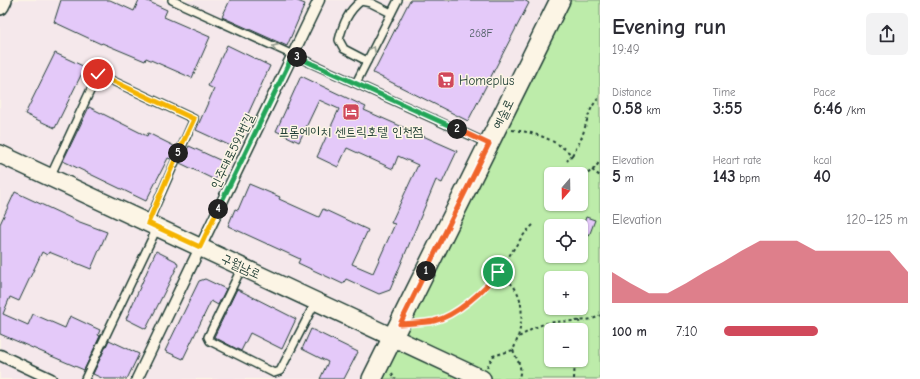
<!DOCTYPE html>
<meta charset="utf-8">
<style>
:root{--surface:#fff;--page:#f2f2f3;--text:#2b2b33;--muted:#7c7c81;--accent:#d1495b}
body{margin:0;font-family:"Comic Neue","Poor Story",sans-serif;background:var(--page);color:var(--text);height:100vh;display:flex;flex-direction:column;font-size:15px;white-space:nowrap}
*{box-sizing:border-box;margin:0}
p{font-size:13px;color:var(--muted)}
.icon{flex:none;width:22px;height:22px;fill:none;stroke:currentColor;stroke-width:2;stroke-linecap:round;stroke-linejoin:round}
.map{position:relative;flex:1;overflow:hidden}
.details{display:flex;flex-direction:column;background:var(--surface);width:320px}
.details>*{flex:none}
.needle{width:26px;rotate:200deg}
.tools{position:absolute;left:544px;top:167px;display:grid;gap:8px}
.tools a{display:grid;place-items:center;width:44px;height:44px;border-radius:6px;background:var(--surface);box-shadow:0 1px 3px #0004;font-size:20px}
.pin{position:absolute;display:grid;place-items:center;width:34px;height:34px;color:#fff;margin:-17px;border:2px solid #fff;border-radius:50%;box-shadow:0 1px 4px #0007}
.km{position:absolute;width:20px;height:20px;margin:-10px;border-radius:50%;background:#222;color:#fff;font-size:11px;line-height:20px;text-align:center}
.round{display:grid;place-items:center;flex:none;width:42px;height:42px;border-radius:6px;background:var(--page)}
.overview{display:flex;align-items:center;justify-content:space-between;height:68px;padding:0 12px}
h1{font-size:22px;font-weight:800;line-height:30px}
.stats{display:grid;grid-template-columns:repeat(3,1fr);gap:6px;height:68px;padding:4px 12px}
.stats div{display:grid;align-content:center}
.stats b{font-size:17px;font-weight:800}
.stats small{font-size:11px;font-weight:400}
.stats p{font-size:11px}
.chart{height:112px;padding:8px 12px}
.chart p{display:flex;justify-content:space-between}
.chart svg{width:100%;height:72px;margin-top:4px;fill:var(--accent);opacity:.7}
ul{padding:0 12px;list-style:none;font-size:13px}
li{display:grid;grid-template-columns:64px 48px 1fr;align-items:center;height:30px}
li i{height:10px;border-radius:5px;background:var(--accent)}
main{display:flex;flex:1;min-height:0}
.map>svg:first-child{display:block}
.built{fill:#f5e8eb}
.green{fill:#bdecaa;stroke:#6e946f;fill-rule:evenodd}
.building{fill:#e4c9f9;stroke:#1f3d34}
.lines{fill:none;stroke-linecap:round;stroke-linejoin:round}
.service-casing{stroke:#1f3d34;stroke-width:10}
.pedestrian-casing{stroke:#1f3d34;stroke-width:13}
.tertiary-casing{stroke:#1f3d34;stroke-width:20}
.secondary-casing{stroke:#1f3d34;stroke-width:22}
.path{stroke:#1f3d34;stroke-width:2;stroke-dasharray:3 3;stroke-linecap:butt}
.service{stroke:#fcf5e5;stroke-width:7}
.pedestrian{stroke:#fcf5e5;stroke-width:10}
.tertiary{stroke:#fcf5e5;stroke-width:17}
.secondary{stroke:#fcf5e5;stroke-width:19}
.oneway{stroke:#8e998c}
.split-1-casing{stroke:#fff;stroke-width:8}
.split-2-casing{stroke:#fff;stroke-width:8}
.split-3-casing{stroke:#fff;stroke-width:8}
.split-4-casing{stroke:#fff;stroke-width:8}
.split-5-casing{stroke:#fff;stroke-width:8}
.split-6-casing{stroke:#fff;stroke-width:8}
.split-1{stroke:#f0652b;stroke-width:5}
.split-2{stroke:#f0652b;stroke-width:5}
.split-3{stroke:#22a559;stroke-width:5}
.split-4{stroke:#22a559;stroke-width:5}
.split-5{stroke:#f5b400;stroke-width:5}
.split-6{stroke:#f5b400;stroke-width:5}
.labels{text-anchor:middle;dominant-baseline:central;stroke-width:3;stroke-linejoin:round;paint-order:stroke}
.number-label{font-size:11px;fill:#506065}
.poi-label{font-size:13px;fill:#1f3d34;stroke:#fcf5e5;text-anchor:start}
.street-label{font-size:13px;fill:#1f3d34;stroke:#fcf5e5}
</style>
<main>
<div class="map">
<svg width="600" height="379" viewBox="0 0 600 379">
<rect width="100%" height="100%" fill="#fcf5e5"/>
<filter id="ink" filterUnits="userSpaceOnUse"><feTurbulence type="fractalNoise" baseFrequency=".025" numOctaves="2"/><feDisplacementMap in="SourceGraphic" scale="8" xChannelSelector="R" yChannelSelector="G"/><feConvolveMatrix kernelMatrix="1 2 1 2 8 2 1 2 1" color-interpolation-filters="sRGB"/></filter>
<g filter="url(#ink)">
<polygon class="built" points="0,0 560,0 372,379 0,379"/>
<path class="green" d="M560 0H600V379H372ZM551 174H581V204H551ZM551 226H581V256H551ZM551 278H581V308H551ZM551 330H581V360H551Z"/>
<g class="building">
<polygon points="61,0 110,0 134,11 139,0 145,0 167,10 164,17 210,37 192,78 146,58 145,61 102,43 101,44 54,22"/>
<polygon points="230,0 295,0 305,4 287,46 222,17"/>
<polygon points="410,0 524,0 529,3 468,121 373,73"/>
<polygon points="227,45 270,66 233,147 196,130 214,89 208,86"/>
<polygon points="55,53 85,67 55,128 25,114"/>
<polygon points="301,76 366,107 364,110 457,151 442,183 436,180 390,290 379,294 346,279 343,284 298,263 300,259 228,226 235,209 238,210 249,184 280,197 279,199 319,217 323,209 368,230 352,264 373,273 395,224 391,223 418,165 398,156 393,169 347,148 338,167 317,157 339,109 319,100 299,142 276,131"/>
<polygon points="89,107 147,136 148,133 176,147 171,159 168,158 146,201 63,161"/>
<polygon points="189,146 224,162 215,180 180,163"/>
<polygon points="15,192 77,221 107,232 91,269 49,252 47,255 42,252 19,301 10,297 3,314 28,325 33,314 65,328 70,316 100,330 98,335 100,336 84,370 0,334 0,224"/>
<polygon points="586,217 595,220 589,236 581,233"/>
<polygon points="156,251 176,261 178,265 146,329 126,319"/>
<polygon points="205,279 226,289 218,305 211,301 183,359 165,351 199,281"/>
<polygon points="237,289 296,319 282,349 250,333 241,351 214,337"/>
<polygon points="311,329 358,352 344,379 320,379 328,362 302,349"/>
<polygon points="109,340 139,354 127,379 104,379 93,374"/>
</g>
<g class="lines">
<g class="service-casing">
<g id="service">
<polyline points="172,0 489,144"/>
<path d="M367 61 344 49 339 40C343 24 348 11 361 1L371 3 391 13"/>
<polyline points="356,83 398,0"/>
<polyline points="50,177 98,74 194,119 148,223"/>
<polyline points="242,267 208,337 210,341 274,373 280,371 316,301"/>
<polyline points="85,379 157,228"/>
</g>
</g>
<g class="pedestrian-casing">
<g id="pedestrian">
<polyline points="0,355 51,379"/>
<polyline points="137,379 319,0"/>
</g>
</g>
<g class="tertiary-casing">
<g id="tertiary">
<polyline points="0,6 3,0"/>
<polyline points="0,154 482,379"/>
</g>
</g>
<g class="secondary-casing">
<polyline id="secondary" points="372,379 560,0"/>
</g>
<g class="path">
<path d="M512 130C535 132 554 139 572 155L567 161"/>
<path d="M572 155C575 150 578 146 580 141 587 127 587 108 600 97"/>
<polyline points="592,170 600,176"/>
<polyline points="583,177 595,168 600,161"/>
<polyline points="579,320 581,337"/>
<path d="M416 322C422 322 429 322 435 321 455 316 487 290 498 273 510 256 518 239 533 225"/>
<path d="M519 337C527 332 535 327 544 324 559 319 591 324 600 315"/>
<path d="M513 350C517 361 524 367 518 379"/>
<path d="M487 367 493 356 513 350C521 333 526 307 516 290 512 283 504 278 498 272"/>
<polyline points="392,373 395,379"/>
<polyline points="574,379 575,360"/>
</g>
<use href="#service" class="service"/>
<use href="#pedestrian" class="pedestrian"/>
<use href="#tertiary" class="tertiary"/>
<use href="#secondary" class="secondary"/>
</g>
<defs><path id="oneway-chevron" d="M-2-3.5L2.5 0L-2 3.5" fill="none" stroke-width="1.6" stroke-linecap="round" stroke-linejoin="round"/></defs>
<g class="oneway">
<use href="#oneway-chevron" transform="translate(275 47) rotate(-156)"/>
<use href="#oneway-chevron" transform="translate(373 49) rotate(-63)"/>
</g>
</g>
<g class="lines" filter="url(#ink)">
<g class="split-1-casing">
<path id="split-1" d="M426 271 400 324C411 323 423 323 434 321 456 316 485 290 498 272"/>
</g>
<g class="split-2-casing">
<polyline id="split-2" points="426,271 489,144 457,129"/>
</g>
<g class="split-3-casing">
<polyline id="split-3" points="297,57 457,129"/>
</g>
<g class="split-4-casing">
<polyline id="split-4" points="218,209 293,55 297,57"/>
</g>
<g class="split-5-casing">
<polyline id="split-5" points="178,153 148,223 200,247 218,209"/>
</g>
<g class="split-6-casing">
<polyline id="split-6" points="98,74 194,119 178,153"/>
</g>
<use href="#split-1" class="split-1"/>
<use href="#split-2" class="split-2"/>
<use href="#split-3" class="split-3"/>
<use href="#split-4" class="split-4"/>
<use href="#split-5" class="split-5"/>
<use href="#split-6" class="split-6"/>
</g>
<defs>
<g id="supermarket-square" transform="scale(0.9)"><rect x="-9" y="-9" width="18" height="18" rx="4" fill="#d1495b" stroke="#fcf5e5"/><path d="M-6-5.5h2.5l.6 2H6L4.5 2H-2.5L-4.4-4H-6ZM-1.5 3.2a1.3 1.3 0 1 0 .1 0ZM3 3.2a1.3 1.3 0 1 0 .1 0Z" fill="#fff"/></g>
<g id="hotel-square" transform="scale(0.9)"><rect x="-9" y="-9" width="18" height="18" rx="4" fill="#d1495b" stroke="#fcf5e5"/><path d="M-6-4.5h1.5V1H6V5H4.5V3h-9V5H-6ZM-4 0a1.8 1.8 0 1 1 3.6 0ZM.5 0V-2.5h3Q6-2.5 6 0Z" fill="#fff"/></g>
</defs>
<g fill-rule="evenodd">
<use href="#supermarket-square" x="446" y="80"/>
<use href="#hotel-square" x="351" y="112"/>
</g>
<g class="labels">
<g class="number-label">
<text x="481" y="33">268F</text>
</g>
<g class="poi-label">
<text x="459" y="80">Homeplus</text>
<text x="351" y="131" text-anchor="middle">프롬에이치 센트릭호텔 인천점</text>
</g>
<g class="street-label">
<text transform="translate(503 114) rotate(-64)">예술로</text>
<text transform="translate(232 151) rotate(-64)">인주대로591번길</text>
<text transform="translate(241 266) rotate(25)">구월남로</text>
</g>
</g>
</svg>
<div class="tools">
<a><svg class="needle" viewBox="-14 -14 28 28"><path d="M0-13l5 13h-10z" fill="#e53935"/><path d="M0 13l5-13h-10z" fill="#7c7c81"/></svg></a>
<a><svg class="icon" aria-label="locate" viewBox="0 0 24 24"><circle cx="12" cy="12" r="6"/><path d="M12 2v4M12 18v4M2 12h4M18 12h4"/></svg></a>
<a>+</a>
<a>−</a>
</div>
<div class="pin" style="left:498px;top:272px;background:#1e9e55"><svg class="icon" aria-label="arrive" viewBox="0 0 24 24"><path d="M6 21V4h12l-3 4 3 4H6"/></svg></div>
<div class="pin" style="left:98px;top:74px;background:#d93025"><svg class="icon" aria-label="check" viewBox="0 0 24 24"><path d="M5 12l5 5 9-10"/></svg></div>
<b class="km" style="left:426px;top:271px">1</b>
<b class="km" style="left:457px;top:129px">2</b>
<b class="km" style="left:297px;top:57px">3</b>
<b class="km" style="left:218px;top:209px">4</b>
<b class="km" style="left:178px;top:153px">5</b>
</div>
<section class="details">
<div class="overview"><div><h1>Evening run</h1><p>19:49</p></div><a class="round"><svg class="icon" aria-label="share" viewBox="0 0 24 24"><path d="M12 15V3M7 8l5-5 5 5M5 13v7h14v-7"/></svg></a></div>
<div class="stats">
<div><p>Distance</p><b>0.58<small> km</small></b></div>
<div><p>Time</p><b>3:55</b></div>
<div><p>Pace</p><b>6:46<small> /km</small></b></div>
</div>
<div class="stats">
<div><p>Elevation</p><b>5<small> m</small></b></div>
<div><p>Heart rate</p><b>143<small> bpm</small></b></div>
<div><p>kcal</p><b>40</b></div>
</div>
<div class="chart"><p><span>Elevation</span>120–125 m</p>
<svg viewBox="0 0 160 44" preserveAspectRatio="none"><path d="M0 44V25L10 32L20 38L30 38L40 32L50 25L60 19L70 12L80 6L90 6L100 6L110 12L120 12L130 12L140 12L150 12L160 25V44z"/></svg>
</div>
<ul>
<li><b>100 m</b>7:10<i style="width:51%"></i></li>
</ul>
</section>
</main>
